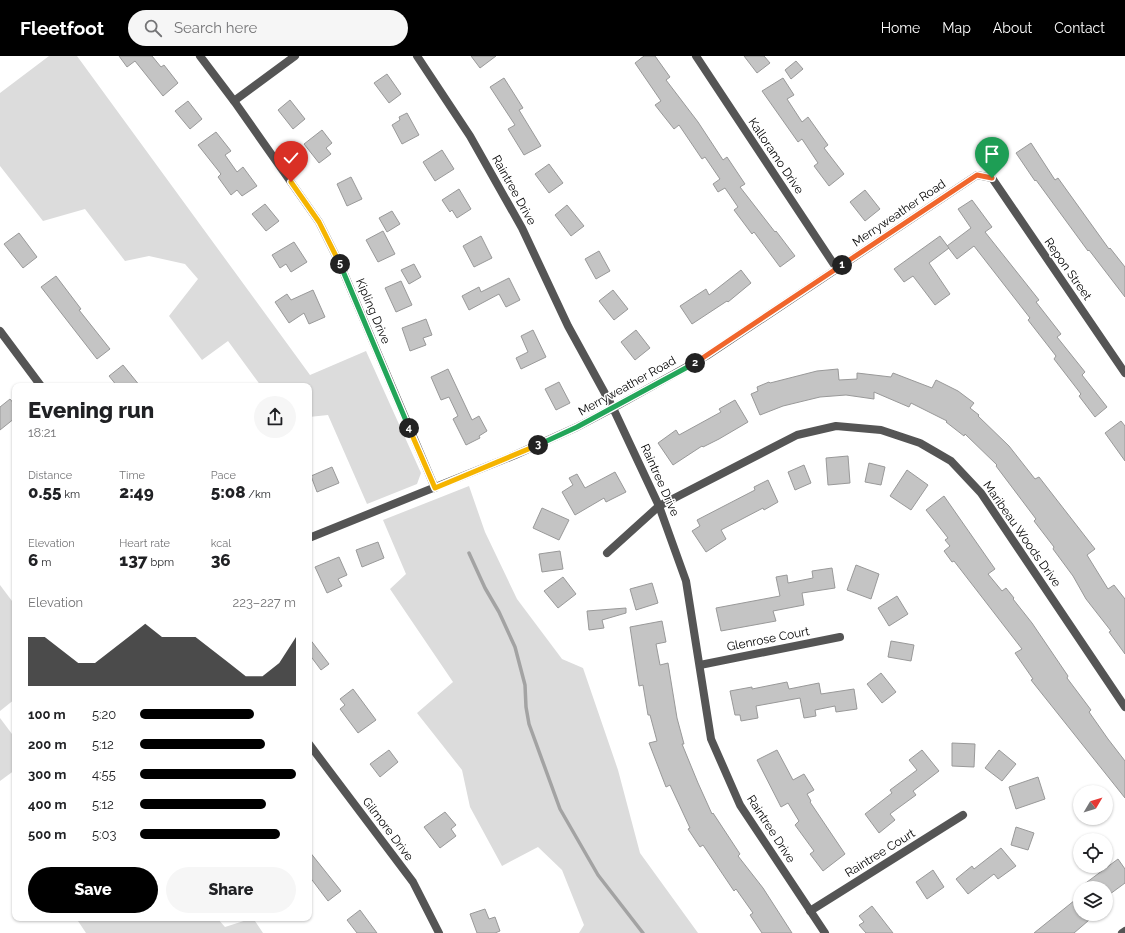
<!DOCTYPE html>
<meta charset="utf-8">
<style>
:root{--surface:#fff;--page:#f6f6f6;--text:#202124;--muted:#757577;--accent:#000}
body{margin:0;font-family:Raleway,sans-serif;background:var(--page);color:var(--text);height:100vh;display:flex;flex-direction:column;font-size:15px;white-space:nowrap}
*{box-sizing:border-box;margin:0}
p{font-size:13px;color:var(--muted)}
.icon{flex:none;width:22px;height:22px;fill:none;stroke:currentColor;stroke-width:2;stroke-linecap:round;stroke-linejoin:round}
.map{position:relative;flex:1;overflow:hidden}
.sheet{position:absolute;left:12px;top:327px;width:300px;height:538px;display:flex;flex-direction:column;background:var(--surface);border-radius:8px;box-shadow:0 1px 3px #0004}
.sheet>*{flex:none}
.needle{width:26px;rotate:52deg}
.controls{position:absolute;left:1073px;top:729px;display:grid;gap:8px}
.controls a{display:grid;place-items:center;width:40px;height:40px;border-radius:50%;background:var(--surface);box-shadow:0 1px 3px #0004;font-size:20px}
.pin{position:absolute;display:grid;place-items:center;width:34px;height:34px;color:#fff;margin:-41px -17px;border-radius:50% 50% 50% 0;rotate:-45deg;box-shadow:0 0 4px #0007}
.pin .icon{rotate:45deg}
.km{position:absolute;width:20px;height:20px;margin:-10px;border-radius:50%;background:#222;color:#fff;font-size:11px;line-height:20px;text-align:center}
.round{display:grid;place-items:center;flex:none;width:42px;height:42px;border-radius:21px;background:var(--page)}
.head{display:flex;align-items:center;justify-content:space-between;height:68px;padding:0 16px}
h1{font-size:22px;font-weight:800;line-height:30px}
.metrics{display:grid;grid-template-columns:repeat(3,1fr);gap:6px;height:68px;padding:4px 16px}
.metrics div{display:grid;align-content:center}
.metrics b{font-size:17px;font-weight:800}
.metrics small{font-size:11px;font-weight:400}
.metrics p{font-size:11px}
.chart{height:112px;padding:8px 16px}
.chart p{display:flex;justify-content:space-between}
.chart svg{width:100%;height:72px;margin-top:4px;fill:var(--accent);opacity:.7}
.action{display:flex;gap:8px;margin-top:auto;padding:8px 16px}
.action a{flex:1;height:46px;border-radius:24px;background:var(--accent);color:#fff;font-size:16px;font-weight:800;line-height:46px;text-align:center}
.action a+a{background:var(--page);color:var(--text)}
ul{padding:0 16px;list-style:none;font-size:13px}
li{display:grid;grid-template-columns:64px 48px 1fr;align-items:center;height:30px}
li i{height:10px;border-radius:5px;background:var(--accent)}
header{display:flex;align-items:center;gap:24px;box-sizing:border-box;height:56px;padding:0 20px;background:var(--accent);color:#fff}
header strong{font-size:19px}
nav{display:flex;gap:22px;margin-inline-start:auto;font-size:14px}
.search{width:280px;height:36px;background:var(--page);display:flex;align-items:center;gap:10px;box-sizing:border-box;padding:0 14px;border-radius:22px;color:var(--muted);font-size:15px}
.map>svg:first-child{display:block}
.green{fill:#dcdcdc}
.lines{fill:none;stroke-linecap:round;stroke-linejoin:round}
.stream{stroke:#a3a3a3;stroke-width:3.5}
.building{fill:#c4c4c4;stroke:#999}
.minor{stroke:#555;stroke-width:8}
.split-1-casing{stroke:#fff;stroke-width:8}
.split-2-casing{stroke:#fff;stroke-width:8}
.split-3-casing{stroke:#fff;stroke-width:8}
.split-4-casing{stroke:#fff;stroke-width:8}
.split-5-casing{stroke:#fff;stroke-width:8}
.split-6-casing{stroke:#fff;stroke-width:8}
.split-1{stroke:#f0652b;stroke-width:5}
.split-2{stroke:#f0652b;stroke-width:5}
.split-3{stroke:#22a559;stroke-width:5}
.split-4{stroke:#f5b400;stroke-width:5}
.split-5{stroke:#22a559;stroke-width:5}
.split-6{stroke:#f5b400;stroke-width:5}
.labels{text-anchor:middle;dominant-baseline:central;stroke-width:3;stroke-linejoin:round;paint-order:stroke}
.street-label{font-size:12px;fill:#000;stroke:#fff}
</style>
<header>
<strong>Fleetfoot</strong>
<div class="search"><svg class="icon" aria-label="search" viewBox="0 0 24 24"><circle cx="10" cy="10" r="6"/><path d="M15 15l6 6"/></svg>Search here</div>
<nav><a>Home</a><a>Map</a><a>About</a><a>Contact</a></nav>
</header>
<div class="map">
<svg width="1125" height="877" viewBox="0 0 1125 877">
<rect width="100%" height="100%" fill="#fff"/>
<g class="green">
<polygon points="49,0 77,0 310,319 366,295 421,417 417,428 367,448 328,359 309,361 309,330 261,330 228,285 202,304 169,260 198,223 185,208 149,200 125,205 85,153 43,165 0,110 0,37"/>
<polygon points="469,430 485,476 517,543 562,603 583,612 618,714 640,797 698,877 579,877 584,869 562,814 538,791 502,810 470,751 462,714 417,657 453,626 390,533 406,518 383,464"/>
<polygon points="0,529 15,549 15,643 0,655"/>
<polygon points="0,662 15,682 15,714 0,725"/>
<polygon points="76,862 217,862 225,871 253,862 263,877 86,877"/>
</g>
<g class="lines">
<polyline class="stream" points="469,497 485,532 499,556 515,591 525,629 526,651 529,668 560,753 598,819 643,877"/>
</g>
<g class="building">
<polygon points="119,0 152,0 161,11 164,9 178,27 163,40 135,5 127,11"/>
<polygon points="471,0 496,0 480,12"/>
<polygon points="644,0 655,0 670,21 666,24 698,66 723,104 727,101 745,128 740,131 775,176 776,175 795,200 780,211 754,176 752,178 734,154 738,151 725,132 718,136 713,128 720,123 705,101 702,103 679,69 674,73 655,49 661,45 635,7"/>
<polygon points="744,0 764,0 770,7 757,17"/>
<polygon points="796,5 803,13 791,23 785,14"/>
<polygon points="387,18 401,38 389,47 374,27"/>
<polygon points="504,22 523,52 519,54 541,90 524,99 508,73 515,69 490,31"/>
<polygon points="783,22 794,39 787,43 802,66 808,61 828,89 824,92 844,118 829,130 814,110 818,107 802,83 798,86 762,35"/>
<polygon points="290,44 305,63 293,73 278,54"/>
<polygon points="188,45 202,63 190,73 175,55"/>
<polygon points="407,57 419,79 402,88 392,69 400,64 399,61"/>
<polygon points="322,74 332,87 326,92 331,98 319,107 304,88"/>
<polygon points="216,76 231,95 225,99 237,116 243,111 257,130 242,140 237,134 231,139 218,121 221,118 198,89"/>
<polygon points="1031,87 1055,124 1058,122 1109,193 1110,192 1125,211 1125,241 1089,194 1088,195 1036,124 1035,125 1016,97"/>
<polygon points="442,94 454,113 435,125 423,106"/>
<polygon points="549,108 563,127 549,137 535,118"/>
<polygon points="351,121 362,143 347,150 337,128"/>
<polygon points="459,133 471,153 457,162 452,154 450,156 442,144"/>
<polygon points="865,134 880,153 865,165 850,146"/>
<polygon points="972,144 992,171 985,176 1039,244 1036,246 1061,278 1057,281 1085,316 1082,319 1107,351 1095,361 1079,340 1081,338 1054,303 1056,300 1028,264 1030,262 974,190 957,203 947,190 971,172 958,153"/>
<polygon points="265,148 279,165 266,175 252,158"/>
<polygon points="567,149 584,170 571,180 555,159"/>
<polygon points="392,155 400,168 387,176 379,162"/>
<polygon points="383,175 395,198 378,206 366,184"/>
<polygon points="19,177 37,201 23,212 4,188"/>
<polygon points="481,180 492,202 474,211 463,190"/>
<polygon points="940,180 949,192 929,207 950,238 935,249 913,220 904,226 894,213"/>
<polygon points="294,186 307,206 291,216 286,208 280,212 272,199"/>
<polygon points="599,195 610,215 596,223 585,203"/>
<polygon points="414,208 421,221 409,228 401,214"/>
<polygon points="741,214 751,227 728,246 727,245 692,268 680,250 706,233 709,239"/>
<polygon points="56,220 81,253 79,254 110,293 97,303 41,231"/>
<polygon points="509,222 520,244 506,251 499,238 469,254 462,240 479,231 481,236"/>
<polygon points="401,225 412,249 396,256 385,232"/>
<polygon points="313,234 325,261 309,268 304,257 289,267 275,246 287,238 291,244"/>
<polygon points="613,234 628,253 614,264 599,245"/>
<polygon points="426,263 432,279 423,282 426,289 410,295 402,272"/>
<polygon points="533,274 546,301 521,313 516,302 528,296 521,280"/>
<polygon points="636,274 650,292 635,304 621,286"/>
<polygon points="123,309 140,330 117,330 109,320"/>
<polygon points="448,313 472,364 479,360 487,375 479,380 480,382 466,389 453,363 458,360 449,341 441,344 431,321"/>
<polygon points="838,313 839,324 857,323 857,317 891,321 893,317 932,332 936,324 958,335 974,347 970,352 979,359 978,360 1009,390 1035,423 1039,421 1095,493 1087,499 1108,533 1114,529 1125,543 1125,598 1109,576 1111,575 1086,543 1073,520 1053,493 1054,491 1034,465 1036,463 996,410 997,409 965,378 964,380 946,366 947,365 911,347 909,351 874,336 874,343 846,339 820,341 783,350 760,359 751,338 758,335 757,331 769,326 770,327 817,315"/>
<polygon points="559,326 570,347 556,354 545,333"/>
<polygon points="10,343 15,349 15,362 0,374 0,351"/>
<polygon points="735,344 748,366 719,383 703,391 702,390 673,409 658,387 676,374 679,379 721,356 719,353"/>
<polygon points="1121,365 1125,370 1125,405 1105,377"/>
<polygon points="848,400 850,427 828,429 826,402"/>
<polygon points="869,407 885,411 881,429 865,426"/>
<polygon points="804,409 811,427 795,434 788,416"/>
<polygon points="332,411 339,427 317,436 311,420"/>
<polygon points="907,414 928,429 911,454 890,440"/>
<polygon points="615,416 626,436 606,446 604,442 575,459 562,436 573,429 569,422 577,418 585,432"/>
<polygon points="768,424 778,446 764,454 763,452 721,474 726,483 706,496 692,475 700,470 697,464 755,434 754,431"/>
<polygon points="944,440 995,513 988,518 1002,535 1006,532 1014,542 1013,543 1032,567 1068,620 1067,622 1091,654 1089,656 1108,683 1125,705 1125,742 1031,624 1033,623 1015,597 1022,593 954,505 952,506 944,495 950,490 945,484 948,482 926,454"/>
<polygon points="542,452 569,464 559,484 533,472"/>
<polygon points="378,486 384,502 362,511 356,494"/>
<polygon points="560,495 563,513 542,516 539,498"/>
<polygon points="339,501 347,519 338,523 342,530 327,537 315,511"/>
<polygon points="856,509 879,518 871,543 847,534"/>
<polygon points="832,512 835,532 802,537 804,549 773,555 776,565 721,575 716,552 780,540 776,521 787,519 788,527 813,522 812,515"/>
<polygon points="563,521 576,538 558,552 544,535"/>
<polygon points="652,527 658,547 636,554 630,533"/>
<polygon points="897,540 908,558 889,570 878,552"/>
<polygon points="626,552 626,557 602,564 604,572 589,574 587,555"/>
<polygon points="662,565 666,586 656,588 660,609 668,607 677,662 684,688 682,688 698,727 712,758 713,757 740,798 738,800 763,832 792,877 762,877 750,859 753,857 736,833 734,835 703,789 700,791 688,773 690,772 670,729 666,731 649,687 657,685 650,659 648,659 643,629 639,630 630,571"/>
<polygon points="309,582 329,608 321,614 309,598"/>
<polygon points="891,585 914,589 911,605 888,601"/>
<polygon points="881,617 896,636 882,647 867,628"/>
<polygon points="787,626 789,633 819,627 821,638 854,633 857,653 836,656 835,650 815,654 816,660 804,662 800,642 756,650 758,662 741,665 740,659 735,659 730,635 752,631 752,633"/>
<polygon points="353,633 376,664 358,677 340,653 345,649 340,643"/>
<polygon points="952,687 975,688 974,711 952,710"/>
<polygon points="389,694 398,706 380,721 370,708"/>
<polygon points="777,694 793,724 804,718 814,734 807,738 811,745 810,746 845,798 823,815 810,798 814,795 795,769 799,765 788,747 781,751 757,704"/>
<polygon points="922,694 939,715 913,735 916,739 890,758 895,764 879,777 865,758 892,737 890,734 917,714 909,704"/>
<polygon points="999,694 1016,708 1002,725 985,712"/>
<polygon points="1038,721 1045,743 1016,753 1009,731"/>
<polygon points="445,756 456,769 451,773 456,780 440,792 424,771"/>
<polygon points="1016,771 1034,777 1028,794 1011,789"/>
<polygon points="1001,792 1016,810 998,823 994,818 968,838 956,823 972,810 974,813"/>
<polygon points="309,795 341,835 328,845 309,820"/>
<polygon points="1118,803 1125,813 1125,827 1106,841 1106,832 1079,832"/>
<polygon points="933,814 944,831 927,843 916,826"/>
<polygon points="1080,840 1080,858 1096,858 1081,871 1074,877 1034,877"/>
<polygon points="872,850 893,877 866,877 859,869 864,866 859,860"/>
<polygon points="485,853 489,863 495,861 500,875 495,877 477,877 470,858"/>
<polygon points="360,854 377,877 357,877 347,864"/>
</g>
<g class="lines">
<g class="minor">
<polyline points="200,0 234,45 319,166 340,208 435,432"/>
<polyline points="417,0 470,80 522,172 568,270 613,352 659,450 686,525 711,683 740,749 825,877"/>
<polyline points="696,0 837,213"/>
<polyline points="234,45 295,0"/>
<polyline points="0,275 41,330"/>
<polyline points="309,482 515,399 577,371 613,352 708,299 977,119 992,122 1125,317"/>
<polyline points="607,497 659,450 797,379 836,370 881,374 920,387 951,405 981,437 1125,651"/>
<polyline points="700,609 840,581"/>
<polyline points="309,688 413,826 439,877"/>
<polyline points="810,855 963,759"/>
<polyline points="1122,877 1125,875"/>
</g>
</g>
<g class="lines">
<g class="split-1-casing">
<polyline id="split-1" points="842,209 977,119 992,122"/>
</g>
<g class="split-2-casing">
<polyline id="split-2" points="695,307 842,209"/>
</g>
<g class="split-3-casing">
<polyline id="split-3" points="538,389 577,371 695,307"/>
</g>
<g class="split-4-casing">
<polyline id="split-4" points="409,372 435,432 538,389"/>
</g>
<g class="split-5-casing">
<polyline id="split-5" points="340,208 409,372"/>
</g>
<g class="split-6-casing">
<polyline id="split-6" points="291,126 319,166 340,208"/>
</g>
<use href="#split-1" class="split-1"/>
<use href="#split-2" class="split-2"/>
<use href="#split-3" class="split-3"/>
<use href="#split-4" class="split-4"/>
<use href="#split-5" class="split-5"/>
<use href="#split-6" class="split-6"/>
</g>
<g class="labels">
<g class="street-label">
<text transform="translate(776 100) rotate(56)">Kalloramo Drive</text>
<text transform="translate(514 134) rotate(61)">Raintree Drive</text>
<text transform="translate(899 157) rotate(-34)">Merryweather Road</text>
<text transform="translate(1068 213) rotate(55)">Repon Street</text>
<text transform="translate(373 255) rotate(67)">Kipling Drive</text>
<text transform="translate(627 330) rotate(-29)">Merryweather Road</text>
<text transform="translate(660 424) rotate(66)">Raintree Drive</text>
<text transform="translate(1022 478) rotate(55)">Maribeau Woods Drive</text>
<text transform="translate(768 583) rotate(-11)">Glenrose Court</text>
<text transform="translate(388 773) rotate(53)">Gilmore Drive</text>
<text transform="translate(771 773) rotate(57)">Raintree Drive</text>
<text transform="translate(880 797) rotate(-32)">Raintree Court</text>
</g>
</g>
</svg>
<div class="controls">
<a><svg class="needle" viewBox="-14 -14 28 28"><path d="M0-13l5 13h-10z" fill="#e53935"/><path d="M0 13l5-13h-10z" fill="#757577"/></svg></a>
<a><svg class="icon" aria-label="locate" viewBox="0 0 24 24"><circle cx="12" cy="12" r="6"/><path d="M12 2v4M12 18v4M2 12h4M18 12h4"/></svg></a>
<a><svg class="icon" aria-label="layers" viewBox="0 0 24 24"><path d="M12 4l9 5-9 5-9-5zM3 14l9 5 9-5"/></svg></a>
</div>
<div class="pin" style="left:992px;top:122px;background:#1e9e55"><svg class="icon" aria-label="arrive" viewBox="0 0 24 24"><path d="M6 21V4h12l-3 4 3 4H6"/></svg></div>
<div class="pin" style="left:291px;top:126px;background:#d93025"><svg class="icon" aria-label="check" viewBox="0 0 24 24"><path d="M5 12l5 5 9-10"/></svg></div>
<b class="km" style="left:842px;top:209px">1</b>
<b class="km" style="left:695px;top:307px">2</b>
<b class="km" style="left:538px;top:389px">3</b>
<b class="km" style="left:409px;top:372px">4</b>
<b class="km" style="left:340px;top:208px">5</b>
<section class="sheet">
<div class="head"><div><h1>Evening run</h1><p>18:21</p></div><a class="round"><svg class="icon" aria-label="share" viewBox="0 0 24 24"><path d="M12 15V3M7 8l5-5 5 5M5 13v7h14v-7"/></svg></a></div>
<div class="metrics">
<div><p>Distance</p><b>0.55<small> km</small></b></div>
<div><p>Time</p><b>2:49</b></div>
<div><p>Pace</p><b>5:08<small> /km</small></b></div>
</div>
<div class="metrics">
<div><p>Elevation</p><b>6<small> m</small></b></div>
<div><p>Heart rate</p><b>137<small> bpm</small></b></div>
<div><p>kcal</p><b>36</b></div>
</div>
<div class="chart"><p><span>Elevation</span>223–227 m</p>
<svg viewBox="0 0 160 44" preserveAspectRatio="none"><path d="M0 44V14L10 14L20 22L30 30L40 30L50 22L60 14L70 6L80 14L90 14L100 14L110 22L120 30L130 38L140 38L150 30L160 14V44z"/></svg>
</div>
<ul>
<li><b>100 m</b>5:20<i style="width:73%"></i></li>
<li><b>200 m</b>5:12<i style="width:80%"></i></li>
<li><b>300 m</b>4:55<i style="width:100%"></i></li>
<li><b>400 m</b>5:12<i style="width:81%"></i></li>
<li><b>500 m</b>5:03<i style="width:90%"></i></li>
</ul>
<div class="action"><a>Save</a><a>Share</a></div>
</section>
</div>
